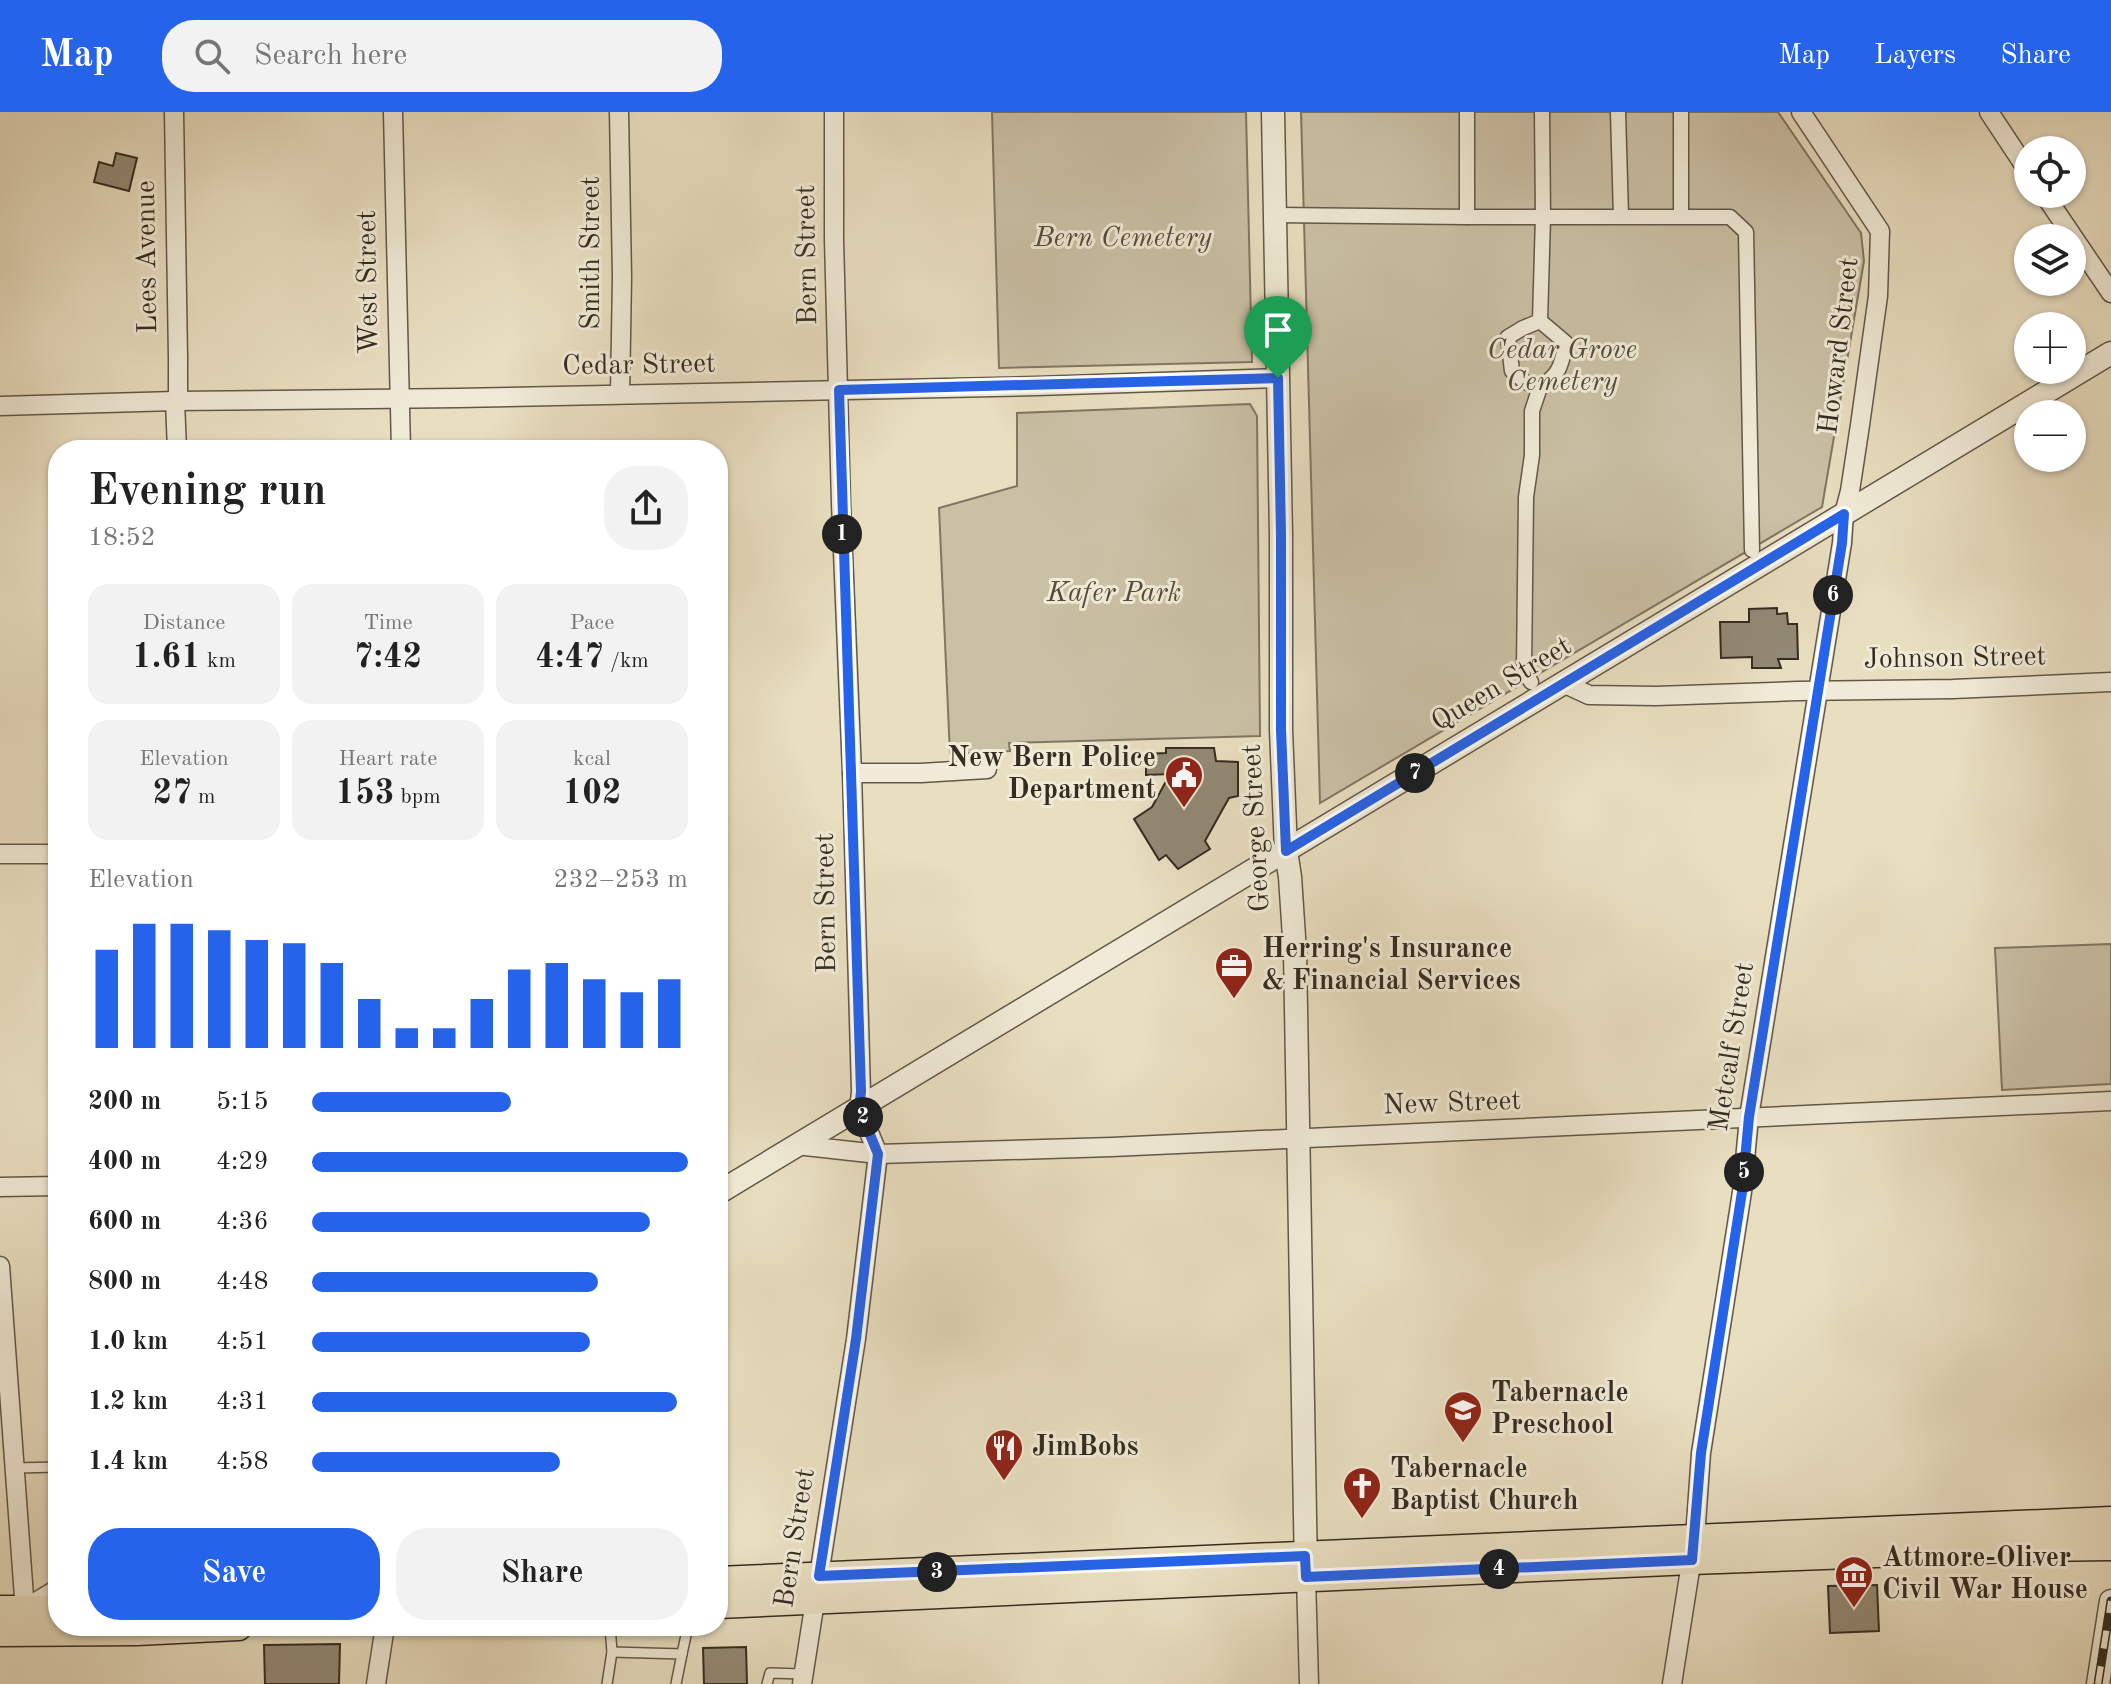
<!DOCTYPE html>
<meta charset="utf-8">
<style>
:root{--surface:#fff;--page:#f2f2f2;--text:#222;--muted:#767676;--accent:#2563eb}
body{margin:0;font-family:"Old Standard TT",serif;background:var(--page);color:var(--text);height:100vh;display:flex;flex-direction:column;font-size:30px;white-space:nowrap}
*{box-sizing:border-box;margin:0}
p{font-size:26px;color:var(--muted)}
.icon{flex:none;width:44px;height:44px;fill:none;stroke:currentColor;stroke-width:2;stroke-linecap:round;stroke-linejoin:round}
.map{position:relative;flex:1;overflow:hidden}
.sheet{position:absolute;left:48px;top:328px;width:680px;height:1196px;display:flex;flex-direction:column;background:var(--surface);border-radius:32px;box-shadow:0 2px 6px #0004}
.sheet>*{flex:none}
.tools{position:absolute;left:2014px;top:24px;display:grid;gap:16px}
.tools a{display:grid;place-items:center;width:72px;height:72px;border-radius:50%;background:var(--surface);box-shadow:0 2px 6px #0004;font-size:40px}
.pin{position:absolute;display:grid;place-items:center;width:68px;height:68px;color:#fff;margin:-82px -34px;border-radius:50% 50% 50% 0;rotate:-45deg;box-shadow:0 0 8px #0007}
.pin .icon{rotate:45deg}
.km{position:absolute;width:40px;height:40px;margin:-20px;border-radius:50%;background:#222;color:#fff;font-size:22px;line-height:40px;text-align:center}
.round{display:grid;place-items:center;flex:none;width:84px;height:84px;border-radius:32px;background:var(--page)}
.head{display:flex;align-items:center;justify-content:space-between;height:136px;padding:0 40px}
h1{font-size:44px;font-weight:600;line-height:60px}
.metrics{display:grid;grid-template-columns:repeat(3,1fr);gap:12px;height:136px;padding:8px 40px}
.metrics div{display:grid;align-content:center;border-radius:20px;background:var(--page);text-align:center}
.metrics b{font-size:34px;font-weight:600}
.metrics small{font-size:22px;font-weight:400}
.metrics p{font-size:22px}
.chart{height:224px;padding:16px 40px}
.chart p{display:flex;justify-content:space-between}
.chart svg{width:100%;height:144px;margin-top:8px;stroke:var(--accent);stroke-width:6}
.action{display:flex;gap:16px;margin-top:auto;padding:16px 40px}
.action a{flex:1;height:92px;border-radius:32px;background:var(--accent);color:#fff;font-size:32px;font-weight:600;line-height:92px;text-align:center}
.action a+a{background:var(--page);color:var(--text)}
ul{padding:0 40px;list-style:none;font-size:26px}
li{display:grid;grid-template-columns:128px 96px 1fr;align-items:center;height:60px}
li i{height:20px;border-radius:10px;background:var(--accent)}
header{display:flex;align-items:center;gap:48px;box-sizing:border-box;height:112px;padding:0 40px;background:var(--accent);color:#fff}
header strong{font-size:38px}
nav{display:flex;gap:44px;margin-inline-start:auto;font-size:28px}
.search{width:560px;height:72px;background:var(--page);display:flex;align-items:center;gap:20px;box-sizing:border-box;padding:0 28px;border-radius:32px;color:var(--muted);font-size:30px}
.map>svg:first-child{display:block}
.green{fill:#cac0a5;stroke:#807663;stroke-width:2}
.building{fill:#928974;stroke:#352c21;stroke-width:2}
.lines{fill:none;stroke-linecap:round;stroke-linejoin:round}
.service-casing{stroke:#625849;stroke-width:12}
.pedestrian-casing{stroke:#625849;stroke-width:17}
.minor-casing{stroke:#625849;stroke-width:21}
.tertiary-casing{stroke:#625849;stroke-width:25}
.primary-casing{stroke:#352c21;stroke-width:31}
.service{stroke:#f0ead6;stroke-width:9}
.pedestrian{stroke:#f0ead6;stroke-width:14}
.minor{stroke:#f0ead6;stroke-width:18}
.tertiary{stroke:#f0ead6;stroke-width:22}
.primary{stroke:#e8dec0;stroke-width:28}
.rail-casing{stroke:#352c21;stroke-width:9}
.rail{stroke:#f0ead6;stroke-width:6;stroke-dasharray:18;stroke-linecap:butt}
.route-casing{stroke:#fff;stroke-width:16}
.route{stroke:#2563eb;stroke-width:10}
.labels{text-anchor:middle;dominant-baseline:central;stroke-width:6;stroke-linejoin:round;paint-order:stroke}
.park-label{font-size:28px;font-style:italic;fill:#534a3b;stroke:#f0ead6}
.street-label{font-size:28px;fill:#352c21;stroke:#f0ead6}
.poi-label{font-size:28px;font-weight:bold;fill:#352c21;stroke:#f0ead6;text-anchor:start}
</style>
<header>
<strong>Map</strong>
<div class="search"><svg class="icon" aria-label="search" viewBox="0 0 24 24"><circle cx="10" cy="10" r="6"/><path d="M15 15l6 6"/></svg>Search here</div>
<nav><a>Map</a><a>Layers</a><a>Share</a></nav>
</header>
<div class="map">
<svg width="2111" height="1572" viewBox="0 0 2111 1572">
<rect width="100%" height="100%" fill="#e8dec0"/>
<filter id="stains"><feTurbulence type="fractalNoise" baseFrequency=".0025" numOctaves="4"/><feColorMatrix values="0 0 0 0 .2 0 0 0 0 .09 0 0 0 0 .02 0 0 0 .5 -.17"/></filter>
<radialGradient id="worn" r=".72"><stop offset=".6" stop-color="#630" stop-opacity="0"/><stop offset="1" stop-color="#630" stop-opacity=".3"/></radialGradient>
<g class="green">
<polygon points="992,0 1246,0 1252,250 999,256"/>
<polygon points="1301,0 1778,0 1861,121 1864,149 1822,395 1320,691"/>
<polygon points="1250,292 1257,304 1260,624 1009,631 1010,639 950,642 939,396 1017,374 1017,301"/>
<polygon points="2111,832 2111,972 2002,978 1995,836"/>
</g>
<g class="building">
<polygon points="116,41 137,46 129,79 94,70 99,50 113,54"/>
<polygon points="1777,496 1777,502 1787,501 1788,512 1797,512 1798,547 1778,547 1781,556 1752,556 1752,545 1721,546 1720,510 1749,510 1749,497"/>
<polygon points="1166,636 1214,636 1216,649 1238,650 1238,684 1229,686 1205,729 1210,737 1178,757 1166,743 1159,748 1134,707 1152,695 1170,662 1146,663 1146,642 1166,641"/>
<polygon points="1877,1473 1879,1519 1830,1521 1828,1474"/>
<polygon points="340,1532 339,1572 265,1572 264,1533"/>
<polygon points="746,1535 747,1572 704,1572 703,1536"/>
</g>
<g class="lines">
<g class="service-casing">
<g id="service">
<polyline points="15,1356 58,1355"/>
<polyline points="612,1540 682,1542 676,1572"/>
<polyline points="682,1542 688,1514"/>
<polyline points="607,1572 612,1540 610,1514"/>
<polyline points="767,1572 770,1561 803,1562"/>
</g>
</g>
<g class="pedestrian-casing">
<g id="pedestrian">
<polyline points="1618,0 1621,104"/>
<polyline points="1681,0 1681,104"/>
<polyline points="1275,103 1467,105 1467,0"/>
<polyline points="1467,105 1730,105 1746,120 1752,438"/>
<path d="M1540 209 1566 231C1561 254 1560 262 1540 275L1525 270 1512 259 1508 225 1523 216 1540 209 1543 105 1542 0"/>
<polyline points="1531,570 1524,557 1526,385 1532,343 1532,299 1540,275"/>
</g>
</g>
<g class="minor-casing">
<g id="minor">
<polyline points="174,0 178,245 178,281 175,289 177,338"/>
<polyline points="393,0 401,338"/>
<polyline points="619,0 622,165 620,282"/>
<polyline points="1989,0 2028,59"/>
<polyline points="2044,82 2111,181"/>
<polyline points="0,294 175,289 458,286 1037,274 1278,266"/>
<polyline points="1563,571 1589,583 1656,584 1798,579 1953,577 2111,570"/>
<polyline points="852,661 921,661 987,657"/>
<polyline points="0,742 58,742"/>
<polyline points="796,1033 878,1042 1112,1035 2111,989"/>
<polyline points="0,1075 58,1074"/>
<polyline points="0,1154 25,1499"/>
<polyline points="1306,1465 1309,1572"/>
<polyline points="376,1572 385,1514"/>
<polyline points="802,1572 856,1227 878,1042 859,996 861,980 852,661 841,391 834,128 834,0"/>
<polyline points="1672,1572 1695,1426 1701,1341 1742,1080 1749,1005 1842,431 1844,402 1850,379 1860,313 1878,184 1880,119 1801,0"/>
</g>
</g>
<g class="tertiary-casing">
<g id="tertiary">
<polyline points="1273,0 1281,423 1281,618 1286,739 1290,765 1295,840 1306,1460"/>
<polyline points="718,1081 2111,241"/>
<polyline points="25,1499 58,1479"/>
<polyline points="2098,1572 2111,1489"/>
</g>
</g>
<g class="primary-casing">
<g id="primary">
<polyline points="718,1469 2111,1409"/>
<polyline points="718,1492 1692,1448 2034,1435 2111,1434"/>
<polyline points="0,1498 58,1498"/>
<polyline points="0,1520 137,1519 238,1514"/>
</g>
</g>
<use href="#service" class="service"/>
<use href="#pedestrian" class="pedestrian"/>
<use href="#minor" class="minor"/>
<use href="#tertiary" class="tertiary"/>
<use href="#primary" class="primary"/>
<g class="rail-casing">
<polyline id="rail" points="2098,1572 2111,1489"/>
</g>
<use href="#rail" class="rail"/>
</g>
<g class="lines">
<g class="route-casing">
<polygon id="route" points="1278,266 1281,423 1281,618 1286,739 1844,402 1842,431 1749,1005 1742,1080 1701,1341 1692,1448 1306,1465 1305,1444 819,1464 856,1227 878,1042 859,996 861,980 839,278"/>
</g>
<use href="#route" class="route"/>
</g>
<defs>
<g id="civic-pin" transform="scale(2)"><path d="M0 17L-7.5 6A9.5 9.5 0 1 1 7.5 6Z" fill="#8f2418" stroke="#f0ead6"/><path d="M-.6-6.5H3V-4.5H.6V-3L4-1V1h2V6H-6V1h2V-1L-.6-3ZM-1.2 2.5V6h2.4V2.5Z" fill="#fff"/></g>
<g id="office-pin" transform="scale(2)"><path d="M0 17L-7.5 6A9.5 9.5 0 1 1 7.5 6Z" fill="#8f2418" stroke="#f0ead6"/><path d="M-6-3h4V-5.5h4V-3h4V5H-6ZM-1-4.5V-3h2v-1.5ZM-6 0V1H6V0Z" fill="#fff"/></g>
<g id="school-pin" transform="scale(2)"><path d="M0 17L-7.5 6A9.5 9.5 0 1 1 7.5 6Z" fill="#8f2418" stroke="#f0ead6"/><path d="M0-5L7-2L0 1L-7-2ZM-4 1L0 2.5L4 1V4Q0 6-4 4Z" fill="#fff"/></g>
<g id="restaurant-pin" transform="scale(2)"><path d="M0 17L-7.5 6A9.5 9.5 0 1 1 7.5 6Z" fill="#8f2418" stroke="#f0ead6"/><path d="M-5-6h1v4h1v-4h1v4h1v-4h1v5L-1.5 .5V6h-2V.5L-5-1ZM5-6V6H3V1.5H1.5Q1.5-4 5-6Z" fill="#fff"/></g>
<g id="church-pin" transform="scale(2)"><path d="M0 17L-7.5 6A9.5 9.5 0 1 1 7.5 6Z" fill="#8f2418" stroke="#f0ead6"/><path d="M-1.2-6h2.4v3.5h3.3v2.4h-3.3V6h-2.4V-.1h-3.3v-2.4h3.3Z" fill="#fff"/></g>
<g id="museum-pin" transform="scale(2)"><path d="M0 17L-7.5 6A9.5 9.5 0 1 1 7.5 6Z" fill="#8f2418" stroke="#f0ead6"/><path d="M0-6L6-3V-2H-6V-3ZM-5-1h2V3h-2ZM-1-1h2V3h-2ZM3-1h2V3H3ZM-6 4H6V6H-6Z" fill="#fff"/></g>
</defs>
<g fill-rule="evenodd">
<use href="#civic-pin" x="1184" y="663"/>
<use href="#office-pin" x="1234" y="854"/>
<use href="#school-pin" x="1463" y="1298"/>
<use href="#restaurant-pin" x="1004" y="1336"/>
<use href="#church-pin" x="1362" y="1374"/>
<use href="#museum-pin" x="1854" y="1463"/>
</g>
<g class="labels">
<g class="park-label">
<text x="1123" y="127">Bern Cemetery</text>
<text x="1562" y="239">Cedar Grove<tspan x="1562" dy="32">Cemetery</tspan></text>
<text x="1114" y="482">Kafer Park</text>
</g>
<g class="street-label">
<text transform="translate(592 141) rotate(-90)">Smith Street</text>
<text transform="translate(808 143) rotate(-91)">Bern Street</text>
<text transform="translate(148 145) rotate(-91)">Lees Avenue</text>
<text transform="translate(369 170) rotate(-91)">West Street</text>
<text transform="translate(1840 234) rotate(-83)">Howard Street</text>
<text transform="translate(639 254) rotate(-1)">Cedar Street</text>
<text transform="translate(1955 547) rotate(-1)">Johnson Street</text>
<text transform="translate(1502 573) rotate(-31)">Queen Street</text>
<text transform="translate(1257 716) rotate(-93)">George Street</text>
<text transform="translate(827 791) rotate(-91)">Bern Street</text>
<text transform="translate(1733 935) rotate(-81)">Metcalf Street</text>
<text transform="translate(1452 992) rotate(-2)">New Street</text>
<text transform="translate(796 1426) rotate(-81)">Bern Street</text>
</g>
<g class="poi-label">
<text x="1156" y="647" text-anchor="end">New Bern Police<tspan x="1156" dy="32">Department</tspan></text>
<text x="1262" y="838">Herring's Insurance<tspan x="1262" dy="32">&amp; Financial Services</tspan></text>
<text x="1491" y="1282">Tabernacle<tspan x="1491" dy="32">Preschool</tspan></text>
<text x="1032" y="1336">JimBobs</text>
<text x="1390" y="1358">Tabernacle<tspan x="1390" dy="32">Baptist Church</tspan></text>
<text x="1882" y="1447">Attmore-Oliver<tspan x="1882" dy="32">Civil War House</tspan></text>
</g>
</g>
<rect width="100%" height="100%" filter="url(#stains)"/>
<rect width="100%" height="100%" fill="url(#worn)"/>
</svg>
<div class="tools">
<a><svg class="icon" aria-label="locate" viewBox="0 0 24 24"><circle cx="12" cy="12" r="6"/><path d="M12 2v4M12 18v4M2 12h4M18 12h4"/></svg></a>
<a><svg class="icon" aria-label="layers" viewBox="0 0 24 24"><path d="M12 4l9 5-9 5-9-5zM3 14l9 5 9-5"/></svg></a>
<a>+</a>
<a>−</a>
</div>
<div class="pin" style="left:1278px;top:266px;background:#1e9e55"><svg class="icon" aria-label="arrive" viewBox="0 0 24 24"><path d="M6 21V4h12l-3 4 3 4H6"/></svg></div>
<b class="km" style="left:842px;top:422px">1</b>
<b class="km" style="left:863px;top:1005px">2</b>
<b class="km" style="left:937px;top:1460px">3</b>
<b class="km" style="left:1499px;top:1457px">4</b>
<b class="km" style="left:1744px;top:1060px">5</b>
<b class="km" style="left:1833px;top:483px">6</b>
<b class="km" style="left:1415px;top:661px">7</b>
<section class="sheet">
<div class="head"><div><h1>Evening run</h1><p>18:52</p></div><a class="round"><svg class="icon" aria-label="share" viewBox="0 0 24 24"><path d="M12 15V3M7 8l5-5 5 5M5 13v7h14v-7"/></svg></a></div>
<div class="metrics">
<div><p>Distance</p><b>1.61<small> km</small></b></div>
<div><p>Time</p><b>7:42</b></div>
<div><p>Pace</p><b>4:47<small> /km</small></b></div>
</div>
<div class="metrics">
<div><p>Elevation</p><b>27<small> m</small></b></div>
<div><p>Heart rate</p><b>153<small> bpm</small></b></div>
<div><p>kcal</p><b>102</b></div>
</div>
<div class="chart"><p><span>Elevation</span>232–253 m</p>
<svg viewBox="0 0 160 44" preserveAspectRatio="none"><path d="M5 44V14M15 44V6M25 44V6M35 44V8M45 44V11M55 44V12M65 44V18M75 44V29M85 44V38M95 44V38M105 44V29M115 44V20M125 44V18M135 44V23M145 44V27M155 44V23"/></svg>
</div>
<ul>
<li><b>200 m</b>5:15<i style="width:53%"></i></li>
<li><b>400 m</b>4:29<i style="width:100%"></i></li>
<li><b>600 m</b>4:36<i style="width:90%"></i></li>
<li><b>800 m</b>4:48<i style="width:76%"></i></li>
<li><b>1.0 km</b>4:51<i style="width:74%"></i></li>
<li><b>1.2 km</b>4:31<i style="width:97%"></i></li>
<li><b>1.4 km</b>4:58<i style="width:66%"></i></li>
</ul>
<div class="action"><a>Save</a><a>Share</a></div>
</section>
</div>
